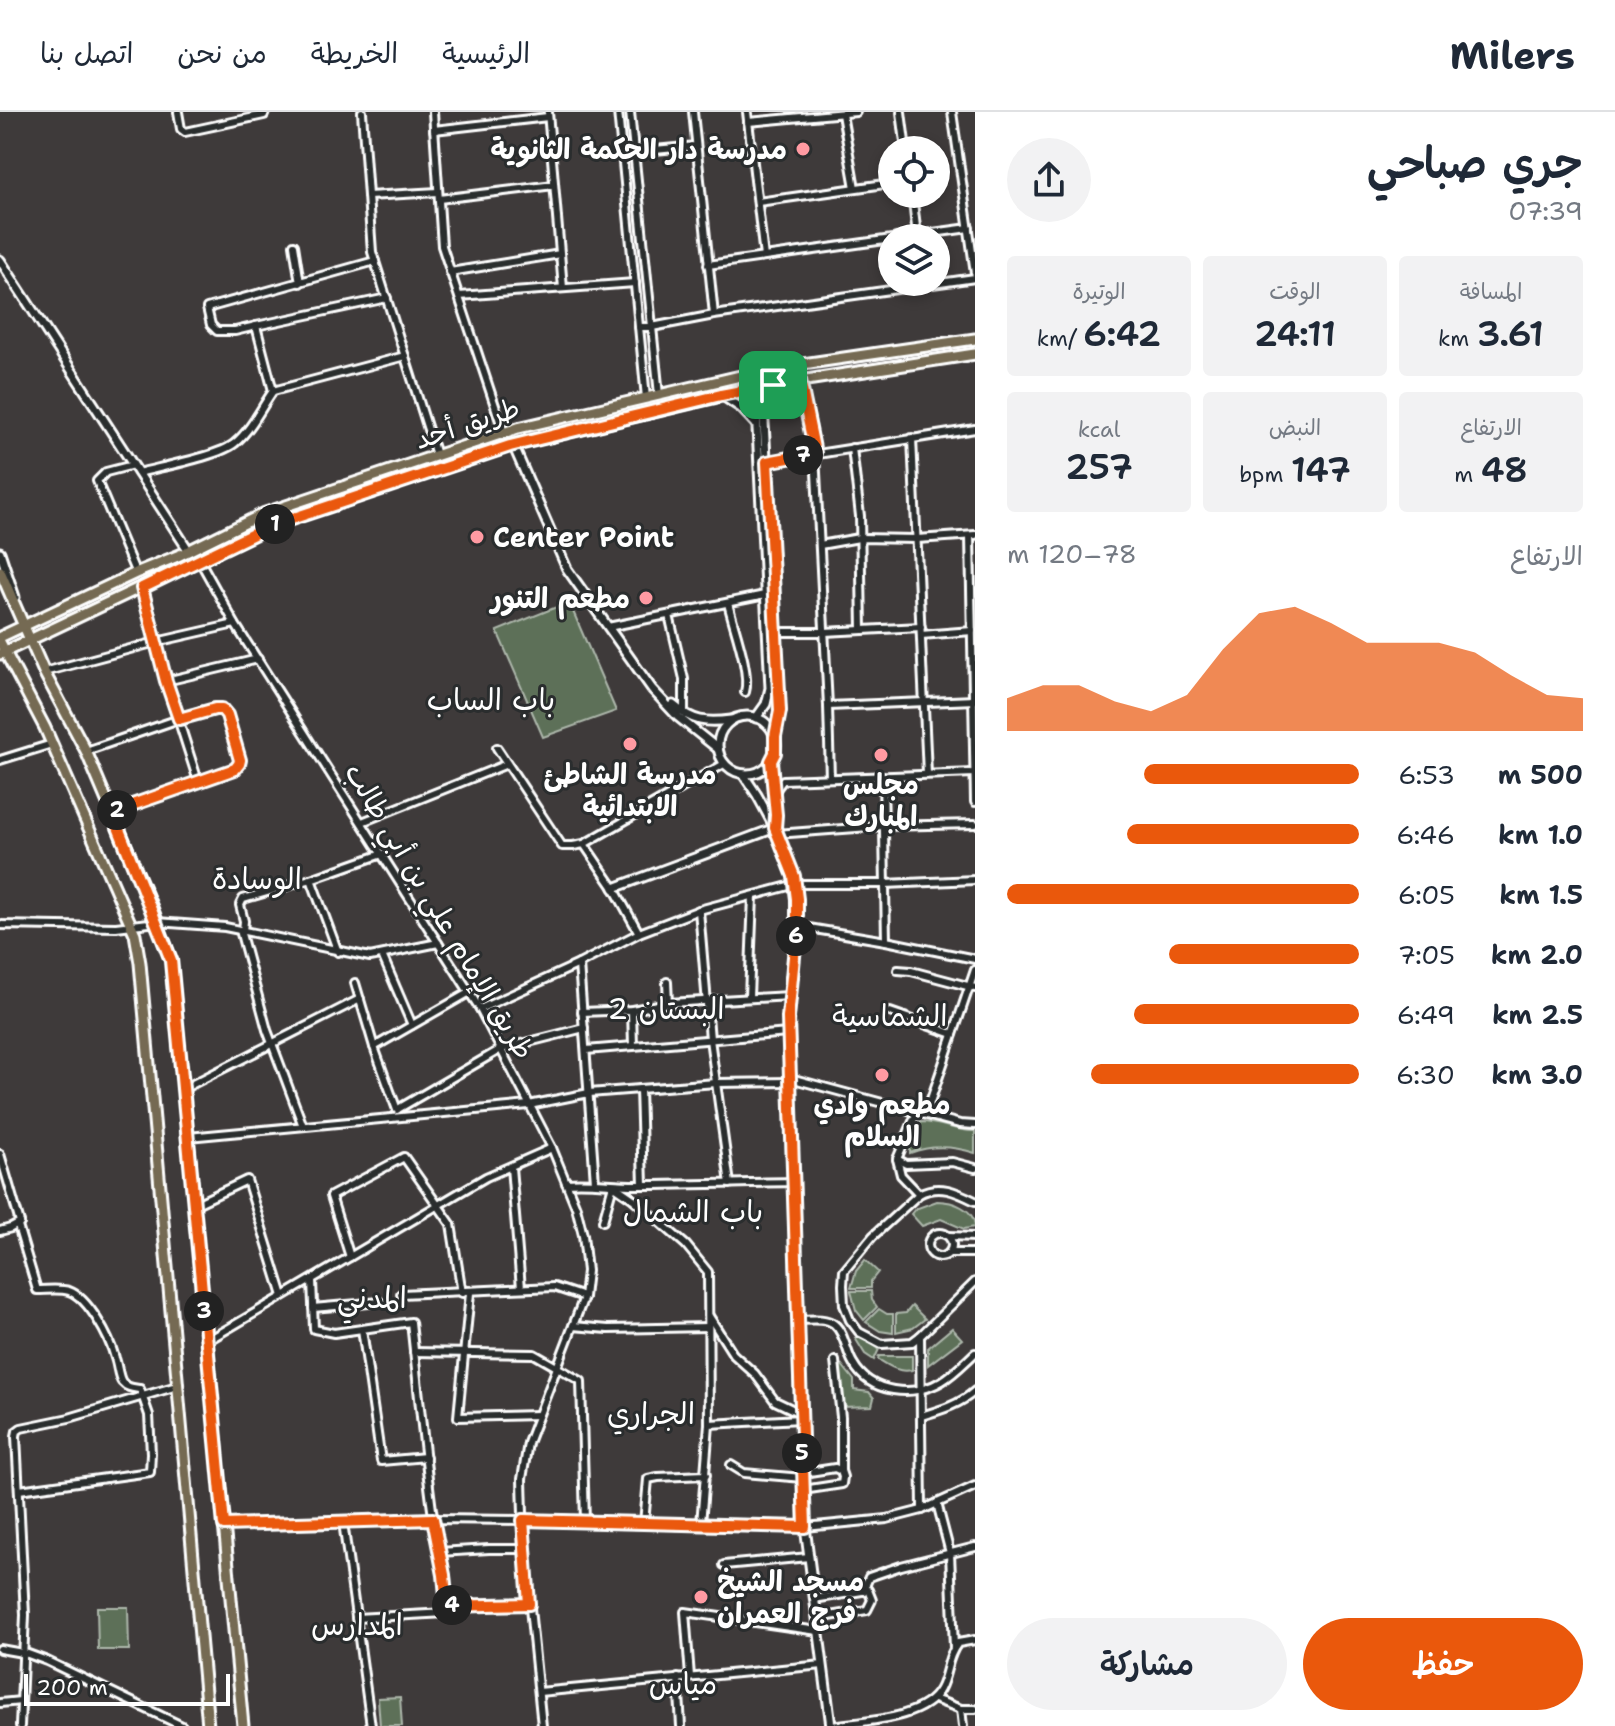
<!DOCTYPE html>
<html lang="ar">
<meta charset="utf-8">
<style>
:root{--surface:#fff;--page:#f2f2f3;--text:#1f2937;--muted:#747a83;--line:#e0e1e3;--accent:#ea580c}
body{margin:0;font-family:"Shantell Sans","Playpen Sans Arabic",sans-serif;background:var(--page);color:var(--text);direction:rtl;height:100vh;display:flex;flex-direction:column;font-size:30px;white-space:nowrap}
*{box-sizing:border-box;margin:0}
p{font-size:26px;color:var(--muted)}
.icon{flex:none;width:44px;height:44px;fill:none;stroke:currentColor;stroke-width:2;stroke-linecap:round;stroke-linejoin:round}
.map{position:relative;flex:1;overflow:hidden;direction:ltr}
.panel{display:flex;flex-direction:column;background:var(--surface);width:640px}
.panel>*{flex:none}
.fabs{position:absolute;left:878px;top:24px;display:grid;gap:16px}
.fabs a{display:grid;place-items:center;width:72px;height:72px;border-radius:50%;background:var(--surface);box-shadow:0 4px 12px #0003;font-size:40px}
.scale{position:absolute;left:24px;bottom:20px;width:206px;box-sizing:border-box;padding-left:8px;border:4px solid #fff;border-top:0;font-size:22px;line-height:28px;white-space:nowrap;color:#fff;-webkit-text-stroke:6px #2a2d2e;paint-order:stroke}
.pin{position:absolute;display:grid;place-items:center;width:68px;height:68px;color:#fff;margin:-34px;border-radius:16px;box-shadow:0 4px 12px #0006}
.km{position:absolute;width:40px;height:40px;margin:-20px;border-radius:50%;background:#222;color:#fff;font-size:22px;line-height:40px;text-align:center}
.round{display:grid;place-items:center;flex:none;width:84px;height:84px;border-radius:42px;background:var(--page)}
.overview{display:flex;align-items:center;justify-content:space-between;height:136px;padding:0 32px}
h1{font-size:44px;font-weight:600;line-height:60px}
.figures{display:grid;grid-template-columns:repeat(3,1fr);gap:12px;height:136px;padding:8px 32px}
.figures div{display:grid;align-content:center;border-radius:8px;background:var(--page);text-align:center}
.figures b{font-size:34px;font-weight:600}
.figures small{font-size:22px;font-weight:400}
.figures p{font-size:22px}
.chart{height:224px;padding:16px 32px}
.chart p{display:flex;justify-content:space-between}
.chart svg{width:100%;height:144px;margin-top:8px;fill:var(--accent);opacity:.7}
.action{display:flex;gap:16px;margin-top:auto;padding:16px 32px}
.action a{flex:1;height:92px;border-radius:48px;background:var(--accent);color:#fff;font-size:32px;font-weight:600;line-height:92px;text-align:center}
.action a+a{background:var(--page);color:var(--text)}
ul{padding:0 32px;list-style:none;font-size:26px}
li{display:grid;grid-template-columns:128px 96px 1fr;align-items:center;height:60px}
li i{height:20px;border-radius:10px;background:var(--accent)}
header{display:flex;align-items:center;gap:48px;box-sizing:border-box;height:112px;padding:0 40px;background:var(--surface);border-bottom:2px solid var(--line)}
header strong{font-size:38px}
nav{display:flex;gap:44px;margin-inline-start:auto;font-size:28px}
main{display:flex;flex:1;min-height:0}
.map>svg:first-child{display:block}
.green{fill:#5d7059;stroke:#aeb8ac;stroke-width:2}
.lines{fill:none;stroke-linecap:round;stroke-linejoin:round}
.minor-casing{stroke:#fff;stroke-width:12}
.tertiary-casing{stroke:#fff;stroke-width:13}
.primary-casing{stroke:#fff;stroke-width:15}
.minor{stroke:#2a2d2e;stroke-width:6}
.tertiary{stroke:#2a2d2e;stroke-width:7}
.primary{stroke:#746b52;stroke-width:9}
.route-casing{stroke:#fff;stroke-width:16}
.route{stroke:#ea580c;stroke-width:10}
.poi-dot{fill:#ff9aa2;stroke:#2a2d2e;stroke-width:3}
.labels{text-anchor:middle;dominant-baseline:central;stroke-width:6;stroke-linejoin:round;paint-order:stroke}
.poi-label{font-size:28px;font-weight:bold;fill:#fff;stroke:#2a2d2e}
.street-label{font-size:28px;fill:#fff;stroke:#2a2d2e}
.neighbourhood-label{font-size:30px;fill:#fff;stroke:#2a2d2e}
</style>
<header>
<strong>Milers</strong>
<nav><a>الرئيسية</a><a>الخريطة</a><a>من نحن</a><a>اتصل بنا</a></nav>
</header>
<main>
<section class="panel">
<div class="overview"><div><h1>جري صباحي</h1><p>07:39</p></div><a class="round"><svg class="icon" aria-label="share" viewBox="0 0 24 24"><path d="M12 15V3M7 8l5-5 5 5M5 13v7h14v-7"/></svg></a></div>
<div class="figures">
<div><p>المسافة</p><b>3.61<small> km</small></b></div>
<div><p>الوقت</p><b>24:11</b></div>
<div><p>الوتيرة</p><b>6:42<small> /km</small></b></div>
</div>
<div class="figures">
<div><p>الارتفاع</p><b>48<small> m</small></b></div>
<div><p>النبض</p><b>147<small> bpm</small></b></div>
<div><p>kcal</p><b>257</b></div>
</div>
<div class="chart"><p><span>الارتفاع</span>78–120 m</p>
<svg viewBox="0 0 160 44" preserveAspectRatio="none"><path d="M0 44V34L10 30L20 30L30 35L40 38L50 33L60 19L70 8L80 6L90 11L100 17L110 17L120 17L130 20L140 27L150 33L160 34V44z"/></svg>
</div>
<ul>
<li><b>500 m</b>6:53<i style="width:61%"></i></li>
<li><b>1.0 km</b>6:46<i style="width:66%"></i></li>
<li><b>1.5 km</b>6:05<i style="width:100%"></i></li>
<li><b>2.0 km</b>7:05<i style="width:54%"></i></li>
<li><b>2.5 km</b>6:49<i style="width:64%"></i></li>
<li><b>3.0 km</b>6:30<i style="width:76%"></i></li>
</ul>
<div class="action"><a>حفظ</a><a>مشاركة</a></div>
</section>
<div class="map">
<svg width="975" height="1614" viewBox="0 0 975 1614">
<rect width="100%" height="100%" fill="#3e3a3a"/>
<filter id="ink" filterUnits="userSpaceOnUse"><feTurbulence type="fractalNoise" baseFrequency=".0125" numOctaves="2"/><feDisplacementMap in="SourceGraphic" scale="16" xChannelSelector="R" yChannelSelector="G"/><feConvolveMatrix kernelMatrix="1 2 1 2 8 2 1 2 1" color-interpolation-filters="sRGB"/></filter>
<g filter="url(#ink)">
<g class="green">
<polygon points="569,490 616,599 543,625 497,519"/>
<path d="M921 1010C940 1010 957 1020 975 1019V1041C953 1034 931 1033 910 1041V1030Z"/>
<path d="M937 1089C953 1089 975 1097 975 1115L964 1117 941 1107 922 1114 911 1102 915 1097Z"/>
<polygon points="865,1148 878,1160 871,1169 871,1176 851,1176 856,1159"/>
<polygon points="851,1179 871,1179 872,1188 877,1195 864,1208 856,1198"/>
<polygon points="912,1194 925,1207 913,1216 896,1220 896,1202 906,1201"/>
<polygon points="879,1197 887,1202 893,1202 893,1221 880,1219 866,1210"/>
<polygon points="952,1216 962,1227 928,1253 928,1236"/>
<polygon points="859,1224 879,1237 874,1248 865,1242 855,1226"/>
<path d="M879 1244H912V1258C899 1261 889 1254 878 1247Z"/>
<polygon points="842,1253 854,1268 854,1278 869,1280 874,1286 872,1294 842,1295 837,1257"/>
<polygon points="97,1495 128,1495 129,1538 98,1538"/>
<polygon points="400,1585 402,1614 380,1614 378,1586"/>
</g>
<g class="lines">
<g class="minor-casing">
<g id="minor">
<polyline points="178,0 181,17 185,20 264,3 265,0"/>
<polyline points="362,0 372,140 436,343"/>
<polyline points="433,0 442,134 504,321"/>
<polyline points="548,0 563,176"/>
<polyline points="618,0 646,286"/>
<polyline points="630,0 659,283"/>
<polyline points="693,0 714,203"/>
<polyline points="747,0 764,145"/>
<polyline points="901,0 906,38"/>
<polyline points="952,0 975,161"/>
<polyline points="842,2 855,76"/>
<polyline points="748,10 856,0"/>
<polyline points="434,18 548,5"/>
<polyline points="634,40 696,34"/>
<polyline points="912,82 917,123"/>
<polyline points="368,84 438,80"/>
<polyline points="439,87 554,73"/>
<polyline points="758,90 892,71"/>
<polyline points="896,126 969,116"/>
<polyline points="294,133 300,171"/>
<polyline points="708,153 892,127"/>
<polyline points="450,160 560,142"/>
<polyline points="459,184 635,171"/>
<polyline points="256,214 235,219 217,219 211,213 207,196 375,149"/>
<polyline points="639,215 652,215 714,203 975,166"/>
<polyline points="800,268 811,316 815,341 828,594 830,666"/>
<polyline points="273,279 256,214 387,186"/>
<polyline points="912,326 927,662"/>
<polyline points="852,336 860,404 862,518"/>
<polyline points="767,350 975,317"/>
<polyline points="133,353 106,360 97,369 134,457 138,460"/>
<path d="M138 361C160 355 220 344 235 331 251 318 261 296 273 279L405 244"/>
<polyline points="970,424 975,690"/>
<polyline points="820,433 859,426 917,427 975,423"/>
<polyline points="200,449 235,512 480,897 552,1036 576,1095 583,1123 587,1159 584,1185 528,1331 522,1367 524,1437 542,1614"/>
<polyline points="142,476 166,569 198,669"/>
<path d="M728 491C733 513 751 561 745 580"/>
<polyline points="669,503 684,567 684,601"/>
<polyline points="608,515 765,483"/>
<polyline points="775,520 824,520 921,515"/>
<polyline points="921,523 972,519"/>
<polyline points="44,560 156,530 235,512"/>
<polyline points="166,569 258,547"/>
<polyline points="828,594 975,588"/>
<polyline points="497,636 562,734 573,734 584,732 724,652"/>
<polyline points="86,639 179,607 215,597 222,597 227,603 240,648 239,652 235,657 112,700"/>
<polyline points="0,648 52,632"/>
<polyline points="883,664 886,829"/>
<polyline points="773,681 783,668 975,661"/>
<polyline points="362,710 507,652"/>
<polyline points="776,722 883,714 975,712"/>
<polyline points="584,732 614,776 639,821"/>
<polyline points="311,767 338,840"/>
<polyline points="699,798 710,927 730,1072"/>
<polyline points="0,813 116,815 157,810 225,815 370,845 438,831"/>
<polyline points="797,814 886,829 975,847"/>
<polyline points="240,818 267,918 303,1014"/>
<polyline points="243,819 244,809 240,793 243,787 311,767 382,742"/>
<polyline points="382,843 412,913"/>
<polyline points="579,852 595,1070"/>
<polyline points="898,858 911,859 975,876"/>
<polyline points="667,870 668,891"/>
<polyline points="355,871 374,935 397,998"/>
<polyline points="749,885 753,784"/>
<polyline points="480,897 579,852 639,821 699,798 796,772 885,772 975,768"/>
<polyline points="632,898 633,934"/>
<polyline points="582,900 632,898 668,891 790,884"/>
<polyline points="890,900 953,922"/>
<polyline points="374,935 470,880"/>
<polyline points="586,938 788,921"/>
<polyline points="790,966 960,1012 975,1013"/>
<polyline points="183,977 360,887"/>
<polyline points="640,977 643,1073"/>
<polyline points="398,997 501,937 584,916"/>
<polyline points="917,1000 897,1047 901,1063 919,1082"/>
<polyline points="926,1002 975,858"/>
<polyline points="188,1025 529,993 589,981 716,971 790,970"/>
<polyline points="0,1042 20,1111 11,1116 0,1119"/>
<polyline points="897,1047 906,1052 952,1050 975,1056"/>
<polyline points="511,1055 521,1176"/>
<path d="M566 1071C590 1069 612 1073 636 1073 688 1073 741 1071 793 1070"/>
<path d="M975 1089C957 1080 939 1071 919 1082L873 1124 844 1159 843 1173 844 1193 850 1208 859 1220 882 1232 912 1230 920 1224 975 1170"/>
<polyline points="194,1093 247,1068 283,1184"/>
<polyline points="603,1109 613,1073 632,1086 686,1133 708,1160 709,1312 701,1412"/>
<circle cx="940" cy="1133" r="12"/>
<polyline points="949,1124 975,1125"/>
<polyline points="949,1141 975,1141"/>
<polyline points="350,1145 331,1084 404,1045 451,1112 462,1181"/>
<path d="M312 1168 314 1217 334 1221 411 1210C418 1275 424 1340 433 1405 436 1432 452 1475 446 1501L356 1506"/>
<polyline points="470,1181 458,1305 538,1303"/>
<polyline points="401,1182 554,1175 584,1185"/>
<polyline points="313,1196 380,1190"/>
<polyline points="709,1204 733,1242 755,1262 775,1289 800,1301"/>
<path d="M798 1208C809 1208 825 1205 834 1212 845 1221 846 1240 853 1251 870 1282 914 1286 942 1269 954 1262 965 1250 975 1241"/>
<polyline points="573,1214 608,1217 708,1215"/>
<polyline points="362,1217 381,1349 426,1345"/>
<polyline points="920,1224 922,1398"/>
<polyline points="207,1229 486,1065 552,1036"/>
<polyline points="414,1240 534,1242 581,1269 585,1409"/>
<polyline points="835,1249 841,1305 841,1359"/>
<path d="M921 1304C941 1298 959 1293 975 1279"/>
<polyline points="709,1312 801,1307"/>
<polyline points="731,1353 744,1361 803,1366"/>
<polyline points="803,1361 835,1356 841,1359 843,1365 842,1372 803,1378"/>
<path d="M19 1378 150 1360 151 1341 149 1303 140 1277C133 1276 127 1276 122 1270 118 1264 118 1254 115 1246 110 1227 89 1186 69 1179 60 1176 47 1178 37 1178L18 1114 20 1111"/>
<polyline points="937,1391 950,1441 954,1536"/>
<polyline points="343,1410 371,1614"/>
<polyline points="644,1411 648,1367 658,1365 706,1363"/>
<polyline points="224,1413 433,1407 523,1408 805,1415 887,1407 922,1398 975,1374"/>
<polyline points="439,1440 489,1437 524,1437"/>
<polyline points="724,1453 809,1445"/>
<polyline points="863,1479 869,1465 901,1454 975,1435"/>
<polyline points="814,1487 868,1478 872,1488 867,1498 817,1506"/>
<polyline points="447,1494 529,1492"/>
<polyline points="0,1537 28,1542 47,1549 182,1614"/>
<polyline points="690,1565 685,1500 818,1519"/>
<polyline points="678,1566 681,1614"/>
<polyline points="539,1580 823,1553"/>
<polyline points="934,1587 961,1597 975,1597"/>
<polyline points="0,1591 21,1589"/>
<polyline points="961,1597 963,1614"/>
<polyline points="20,1614 25,1503 16,1324 17,1319 21,1316 69,1306 177,1274"/>
<path d="M832 1614C863 1609 924 1608 940 1577 948 1562 947 1544 958 1531L975 1528"/>
</g>
</g>
<g class="tertiary-casing">
<g id="tertiary">
<polyline points="0,148 189,439"/>
<polyline points="762,274 780,599 775,625"/>
<polyline points="755,276 770,576 766,592 756,606"/>
<polyline points="723,284 741,296 756,312"/>
<polyline points="513,333 567,457 652,577 678,605 718,637"/>
<polyline points="0,440 15,485"/>
<path d="M673 593C693 610 706 611 731 608"/>
<circle cx="747" cy="633" r="29"/>
<polyline points="771,649 776,703 775,714"/>
<polyline points="743,662 757,683 775,716 796,772 797,814 788,906 804,1407 831,1614"/>
<polyline points="614,776 775,716"/>
</g>
</g>
<g class="primary-casing">
<g id="primary">
<polyline points="0,459 44,560 86,639 153,798 171,848 243,1614"/>
<polyline points="0,525 138,460 180,443 265,401 518,316 775,256 975,227"/>
<polyline points="0,530 45,616 135,822 140,851 208,1614"/>
<polyline points="0,542 270,414 510,334 755,276 975,242"/>
</g>
</g>
<use href="#minor" class="minor"/>
<use href="#tertiary" class="tertiary"/>
<use href="#primary" class="primary"/>
</g>
</g>
<g class="lines" filter="url(#ink)">
<g class="route-casing">
<polygon id="route" points="800,268 815,341 767,350 780,599 775,625 775,641 771,649 776,703 775,716 794,764 797,787 797,814 788,906 805,1415 523,1408 529,1492 447,1494 444,1463 433,1407 224,1413 171,848 112,700 235,657 239,652 240,648 227,603 222,597 215,597 179,607 166,569 142,476 270,414 510,334 721,283"/>
</g>
<use href="#route" class="route"/>
</g>
<g class="poi-dot">
<circle cx="803" cy="37" r="8"/>
<circle cx="477" cy="425" r="8"/>
<circle cx="646" cy="486" r="8"/>
<circle cx="630" cy="632" r="8"/>
<circle cx="881" cy="643" r="8"/>
<circle cx="882" cy="963" r="8"/>
<circle cx="701" cy="1485" r="8"/>
</g>
<g class="labels">
<g class="poi-label">
<text x="787" y="37" text-anchor="end">مدرسة دار الحكمة الثانوية</text>
<text x="493" y="425" text-anchor="start">Center Point</text>
<text x="630" y="486" text-anchor="end">مطعم التنور</text>
<text x="630" y="662">مدرسة الشاطئ<tspan x="630" dy="32">الابتدائية</tspan></text>
<text x="881" y="672">مجلس<tspan x="881" dy="32">المبارك</tspan></text>
<text x="882" y="992">مطعم وادي<tspan x="882" dy="32">السلام</tspan></text>
<text x="717" y="1469" text-anchor="start">مسجد الشيخ<tspan x="717" dy="32">فرج العمران</tspan></text>
</g>
<g class="street-label">
<text transform="translate(467 311) rotate(-18)">طريق أحد</text>
<text transform="translate(440 799) rotate(59)">طريق الإمام علي بن أبي طالب</text>
</g>
<g class="neighbourhood-label">
<text x="491" y="587">باب الساب</text>
<text x="257" y="766">الوسادة</text>
<text x="666" y="896">البستان 2</text>
<text x="890" y="903">الشماسية</text>
<text x="693" y="1099">باب الشمال</text>
<text x="372" y="1185">المدني</text>
<text x="651" y="1301">الجراري</text>
<text x="357" y="1512">المدارس</text>
<text x="683" y="1571">مياس</text>
</g>
</g>
</svg>
<div class="fabs">
<a><svg class="icon" aria-label="locate" viewBox="0 0 24 24"><circle cx="12" cy="12" r="6"/><path d="M12 2v4M12 18v4M2 12h4M18 12h4"/></svg></a>
<a><svg class="icon" aria-label="layers" viewBox="0 0 24 24"><path d="M12 4l9 5-9 5-9-5zM3 14l9 5 9-5"/></svg></a>
</div>
<div class="scale">200 m</div>
<div class="pin" style="left:773px;top:273px;background:#1e9e55"><svg class="icon" aria-label="arrive" viewBox="0 0 24 24"><path d="M6 21V4h12l-3 4 3 4H6"/></svg></div>
<b class="km" style="left:275px;top:412px">1</b>
<b class="km" style="left:117px;top:698px">2</b>
<b class="km" style="left:204px;top:1199px">3</b>
<b class="km" style="left:452px;top:1493px">4</b>
<b class="km" style="left:802px;top:1341px">5</b>
<b class="km" style="left:796px;top:824px">6</b>
<b class="km" style="left:803px;top:343px">7</b>
</div>
</main>
